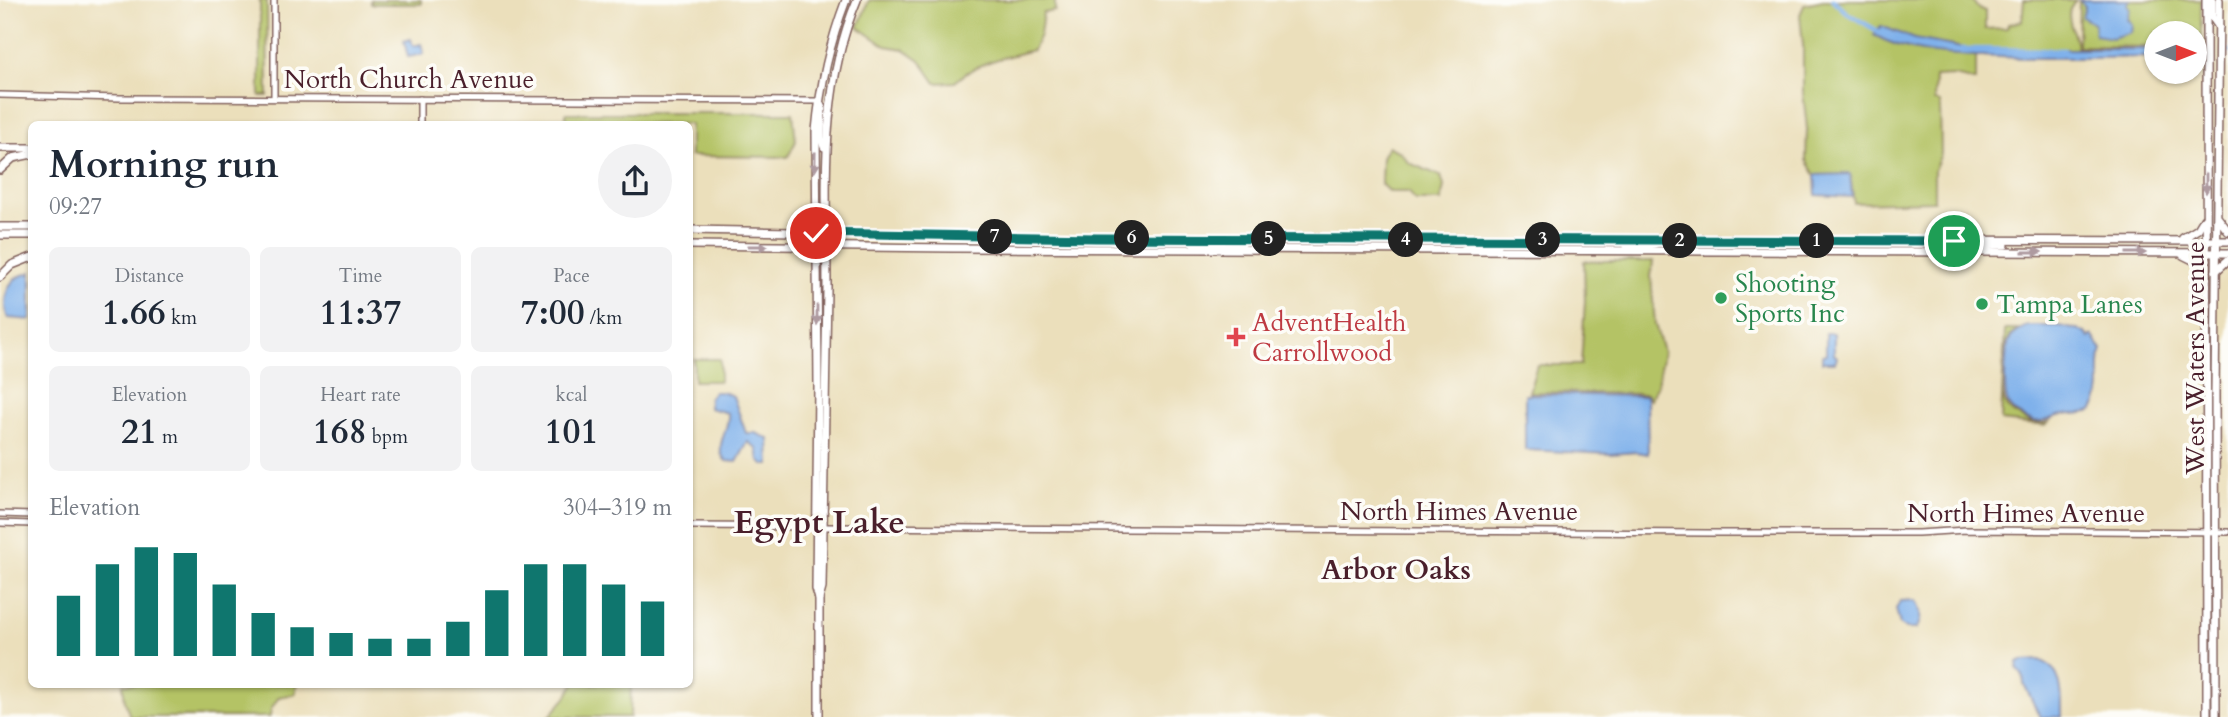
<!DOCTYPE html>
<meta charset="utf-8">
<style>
:root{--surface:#fff;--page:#f2f2f3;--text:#1f2937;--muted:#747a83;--accent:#0f766e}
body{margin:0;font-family:Cardo,serif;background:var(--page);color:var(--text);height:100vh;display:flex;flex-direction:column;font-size:26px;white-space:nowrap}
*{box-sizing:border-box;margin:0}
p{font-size:23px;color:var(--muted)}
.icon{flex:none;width:38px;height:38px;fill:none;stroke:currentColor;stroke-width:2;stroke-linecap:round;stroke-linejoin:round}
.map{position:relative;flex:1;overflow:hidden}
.drawer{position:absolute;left:28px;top:121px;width:665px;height:567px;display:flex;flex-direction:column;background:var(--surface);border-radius:10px;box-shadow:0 2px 5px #0004}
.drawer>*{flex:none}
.needle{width:46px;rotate:90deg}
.buttons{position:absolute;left:2144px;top:21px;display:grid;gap:14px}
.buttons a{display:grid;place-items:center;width:63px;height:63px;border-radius:50%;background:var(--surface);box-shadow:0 2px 5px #0004;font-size:35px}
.pin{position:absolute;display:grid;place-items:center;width:60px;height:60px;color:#fff;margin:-30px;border:4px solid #fff;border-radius:50%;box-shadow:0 2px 7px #0007}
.km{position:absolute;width:35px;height:35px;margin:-18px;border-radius:50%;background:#222;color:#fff;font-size:19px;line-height:35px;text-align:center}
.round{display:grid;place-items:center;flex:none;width:74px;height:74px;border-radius:37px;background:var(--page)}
.summary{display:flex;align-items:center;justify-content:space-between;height:119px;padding:0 21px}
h1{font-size:38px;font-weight:800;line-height:52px}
.stats{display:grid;grid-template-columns:repeat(3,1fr);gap:10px;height:119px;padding:7px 21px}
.stats div{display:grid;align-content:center;border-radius:10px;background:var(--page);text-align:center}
.stats b{font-size:35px;font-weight:800}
.stats small{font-size:19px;font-weight:400}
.stats p{font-size:19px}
.chart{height:196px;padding:14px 21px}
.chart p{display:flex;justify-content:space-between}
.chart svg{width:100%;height:126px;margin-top:7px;stroke:var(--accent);stroke-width:6}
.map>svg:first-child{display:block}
.green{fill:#b4c365;stroke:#7f7148;stroke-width:2}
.water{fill:#7fb1eb;stroke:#64688b;stroke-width:2}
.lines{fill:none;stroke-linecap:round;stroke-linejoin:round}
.canal{stroke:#7fb1eb;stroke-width:4.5}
.minor-casing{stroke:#82625d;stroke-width:8}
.major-casing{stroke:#82625d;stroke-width:10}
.minor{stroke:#fff;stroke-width:5}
.major{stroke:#fff;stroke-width:7}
.oneway{fill:#ae9aa0}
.route-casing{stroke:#fff;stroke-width:14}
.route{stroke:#0f766e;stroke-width:9}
.leisure-dot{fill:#2e9e5b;stroke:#fdfcf7;stroke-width:2.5}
.health-dot{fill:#e0444e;stroke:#fdfcf7;stroke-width:2.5}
.labels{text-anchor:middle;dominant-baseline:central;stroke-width:7;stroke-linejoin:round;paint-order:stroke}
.street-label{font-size:26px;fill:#4a1f2b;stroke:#fdfcf7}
.leisure-label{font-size:26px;fill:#27864d;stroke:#fdfcf7;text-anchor:start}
.health-label{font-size:26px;fill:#be3a42;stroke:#fdfcf7;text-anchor:start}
.neighbourhood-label{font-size:28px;font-weight:bold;fill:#4a1f2b;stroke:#fdfcf7}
.district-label{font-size:33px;font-weight:bold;fill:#4a1f2b;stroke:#fdfcf7}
</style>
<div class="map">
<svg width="2228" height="717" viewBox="0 0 2228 717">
<rect width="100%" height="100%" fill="#fdfcf7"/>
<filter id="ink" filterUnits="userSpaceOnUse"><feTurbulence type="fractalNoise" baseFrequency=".0143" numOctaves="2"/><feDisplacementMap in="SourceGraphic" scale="14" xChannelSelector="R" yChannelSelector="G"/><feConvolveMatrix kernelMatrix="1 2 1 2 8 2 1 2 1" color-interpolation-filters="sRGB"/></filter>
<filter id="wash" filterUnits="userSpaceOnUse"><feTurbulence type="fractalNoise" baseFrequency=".00686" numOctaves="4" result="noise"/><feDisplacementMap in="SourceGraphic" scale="28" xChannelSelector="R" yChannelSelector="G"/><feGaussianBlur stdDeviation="1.57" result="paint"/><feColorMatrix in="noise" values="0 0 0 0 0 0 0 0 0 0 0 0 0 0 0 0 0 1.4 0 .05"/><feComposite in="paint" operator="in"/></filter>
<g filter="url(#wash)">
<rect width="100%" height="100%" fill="#ebdfbb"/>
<g class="green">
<polygon points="260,0 267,0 268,96 260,96"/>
<rect x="371" y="0" width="50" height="4"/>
<path d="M869 0H1055V11L1043 13 1040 35 1033 50C1003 58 978 61 955 82L936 83 920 60 904 49 886 46 858 27Z"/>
<path d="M1973 0 1977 8 1985 11V29L2007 28 2008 24 2022 21 2024 0H2076C2061 14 2075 31 2077 47L2148 49H1968L1915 39 1881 26 1874 35C1905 52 1941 54 1976 56V81L1954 76 1935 77 1934 101 1940 102 1941 154 1934 170V201L1854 203 1850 174 1815 175 1806 160 1807 129 1803 92V45L1800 15 1804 4 1823 0Z"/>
<polygon points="2079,0 2201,0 2201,47 2195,47 2194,33 2156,33 2156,47 2078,46"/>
<polygon points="566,113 793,113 796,141 788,157 690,156 690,124 566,124"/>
<polygon points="1388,146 1400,152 1409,163 1441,176 1444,186 1441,201 1415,201 1409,192 1389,192 1381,184 1382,157"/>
<polygon points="1584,261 1653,261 1651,277 1655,324 1663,352 1657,385 1650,400 1647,394 1529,392 1537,365 1581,365 1585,301"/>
<path d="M2005 329H2018C2013 333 2009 336 2007 342 2003 352 2001 394 2005 404 2010 413 2019 416 2027 421 2035 425 2041 425 2049 422L2046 426 2001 421Z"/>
<rect x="694" y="359" width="26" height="22"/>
<polygon points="123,684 297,684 295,694 279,697 271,709 270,717 130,717 125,701"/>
<polygon points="574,684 631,684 630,717 549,717 565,699"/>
</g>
<g class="water">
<polygon points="2079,0 2130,0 2127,4 2130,8 2127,19 2132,24 2131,32 2112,38 2095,35 2094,24 2082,17 2085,6"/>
<path d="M1881 26 1915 39 1968 49H2156V57C2104 58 2052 59 2000 57 1957 55 1913 56 1874 35Z"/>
<polygon points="411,39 413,46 421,44 424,54 408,57 404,41"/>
<polygon points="1850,174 1852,197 1816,195 1815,175"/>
<path d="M31 272V320L8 318C2 307 5 288 15 279 19 276 26 274 31 272Z"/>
<path d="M2027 326H2060L2085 332 2089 338 2092 335 2102 350C2096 369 2106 394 2092 411 2080 415 2067 413 2055 417 2048 419 2042 424 2034 422 2025 419 2012 412 2008 404 2003 395 2005 348 2010 339 2014 333 2021 329 2027 326Z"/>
<polygon points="1826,333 1834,333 1834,354 1837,357 1835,362 1822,362 1822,355 1826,354"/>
<path d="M714 392H723L733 396 746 433H756L769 439 770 465H763L759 460 757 448 748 442 737 462 726 461C712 446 730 432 728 413L709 408V398Z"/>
<polygon points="1525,394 1647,396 1648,454 1637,452 1611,454 1525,450"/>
<path d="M1900 601 1915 600C1922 608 1922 621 1916 629H1906L1900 625 1896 609Z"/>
<path d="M2040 660C2064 670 2062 695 2062 717H2040L2024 684 2023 676 2017 668 2018 663 2022 661Z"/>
</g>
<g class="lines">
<g class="canal">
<polyline points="1833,0 1847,13 1881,33"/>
<polyline points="1961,49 2064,50"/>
<polyline points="2226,51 2228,51"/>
</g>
</g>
</g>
<g filter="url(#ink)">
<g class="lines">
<g class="minor-casing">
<g id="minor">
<polyline points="0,95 120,98 819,101"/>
<polyline points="274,98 274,0"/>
<polyline points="420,99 420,124"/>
<polyline points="0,514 32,515"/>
<polyline points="0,523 32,524"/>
<polyline points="690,526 1709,533 1918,533 1966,530 2228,532"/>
</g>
</g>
<g class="major-casing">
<g id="major">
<polyline points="2206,0 2207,717"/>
<polyline points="2212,0 2212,17 2219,27"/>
<polyline points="820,104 822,108 821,138 824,147"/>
<polyline points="0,148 32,148"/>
<polyline points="0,170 13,158 32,154"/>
<polyline points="2218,218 2228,231"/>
<polyline points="0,227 32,227"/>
<polyline points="690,230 1096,238 2228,241"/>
<polyline points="0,235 32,235"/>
<polyline points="2183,238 2198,229 2204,219"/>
<polyline points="1194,244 1242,244"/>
<polyline points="690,245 952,248 2228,253"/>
<polyline points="1626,246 1648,246 1656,243"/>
<polyline points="1464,249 1473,245 1497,245"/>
<polyline points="1966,250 1976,246 2005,245"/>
<polyline points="2183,255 2197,262 2206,272"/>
<polyline points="2216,271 2228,260"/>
<polyline points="0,277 12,265 32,257"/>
<path d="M819 599 816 589 818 386 816 131C820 86 830 42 846 0"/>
<path d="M819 717V599L822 588C824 489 826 389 827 289 827 191 818 93 857 0"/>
<polyline points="2216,717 2215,393 2219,0"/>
</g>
</g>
<use href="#minor" class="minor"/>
<use href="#major" class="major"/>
</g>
<defs><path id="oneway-solid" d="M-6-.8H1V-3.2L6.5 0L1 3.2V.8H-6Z" transform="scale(1.75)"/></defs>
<g class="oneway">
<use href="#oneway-solid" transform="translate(815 162) rotate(91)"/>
<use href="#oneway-solid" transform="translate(2206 183) rotate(90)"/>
<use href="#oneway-solid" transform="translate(758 246)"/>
<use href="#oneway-solid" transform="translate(2032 252)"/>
<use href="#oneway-solid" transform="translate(2136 253)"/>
<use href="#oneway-solid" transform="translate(817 315) rotate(90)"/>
</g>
</g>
<g class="lines" filter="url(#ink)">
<g class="route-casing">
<polyline id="route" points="816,233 1096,238 1954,241"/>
</g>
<use href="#route" class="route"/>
</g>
<g class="leisure-dot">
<circle cx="1721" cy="298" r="7"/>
<circle cx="1982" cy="304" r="7"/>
</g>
<path class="health-dot" d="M1232.5 326.5h7v7h7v7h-7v7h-7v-7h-7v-7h7z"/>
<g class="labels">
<g class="street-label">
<text x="409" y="79">North Church Avenue</text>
<text transform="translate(2195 358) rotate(-90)">West Waters Avenue</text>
<text x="1459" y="511">North Himes Avenue</text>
<text x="2026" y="513">North Himes Avenue</text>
</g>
<g class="leisure-label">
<text x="1735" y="283">Shooting<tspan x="1735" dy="30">Sports Inc</tspan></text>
<text x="1996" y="304">Tampa Lanes</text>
</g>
<g class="health-label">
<text x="1252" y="322">AdventHealth<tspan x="1252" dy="30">Carrollwood</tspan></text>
</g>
<g class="neighbourhood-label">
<text x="1396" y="570">Arbor Oaks</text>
</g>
<g class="district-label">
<text x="819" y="522">Egypt Lake</text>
</g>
</g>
</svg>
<div class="buttons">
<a><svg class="needle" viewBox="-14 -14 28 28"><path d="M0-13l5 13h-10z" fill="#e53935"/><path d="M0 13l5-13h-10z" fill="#747a83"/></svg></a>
</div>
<div class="pin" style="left:1954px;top:241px;background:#1e9e55"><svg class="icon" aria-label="arrive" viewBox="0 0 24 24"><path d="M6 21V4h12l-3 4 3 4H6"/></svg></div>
<div class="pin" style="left:816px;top:233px;background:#d93025"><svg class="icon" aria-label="check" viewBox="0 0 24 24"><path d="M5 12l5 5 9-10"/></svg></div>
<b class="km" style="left:1817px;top:241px">1</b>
<b class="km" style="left:1680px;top:241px">2</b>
<b class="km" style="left:1543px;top:240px">3</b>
<b class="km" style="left:1406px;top:240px">4</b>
<b class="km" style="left:1269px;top:239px">5</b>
<b class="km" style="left:1132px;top:238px">6</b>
<b class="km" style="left:995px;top:237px">7</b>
<section class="drawer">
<div class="summary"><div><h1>Morning run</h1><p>09:27</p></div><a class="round"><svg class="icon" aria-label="share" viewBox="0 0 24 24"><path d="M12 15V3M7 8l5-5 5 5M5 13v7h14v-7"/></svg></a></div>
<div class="stats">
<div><p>Distance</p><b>1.66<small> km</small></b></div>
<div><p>Time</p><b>11:37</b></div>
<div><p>Pace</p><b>7:00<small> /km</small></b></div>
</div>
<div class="stats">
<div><p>Elevation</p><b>21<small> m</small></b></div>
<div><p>Heart rate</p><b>168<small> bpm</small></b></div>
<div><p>kcal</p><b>101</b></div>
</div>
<div class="chart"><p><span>Elevation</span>304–319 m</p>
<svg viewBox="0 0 160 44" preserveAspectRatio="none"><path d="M5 44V23M15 44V12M25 44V6M35 44V8M45 44V19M55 44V29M65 44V34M75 44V36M85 44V38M95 44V38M105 44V32M115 44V21M125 44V12M135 44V12M145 44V19M155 44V25"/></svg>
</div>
</section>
</div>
